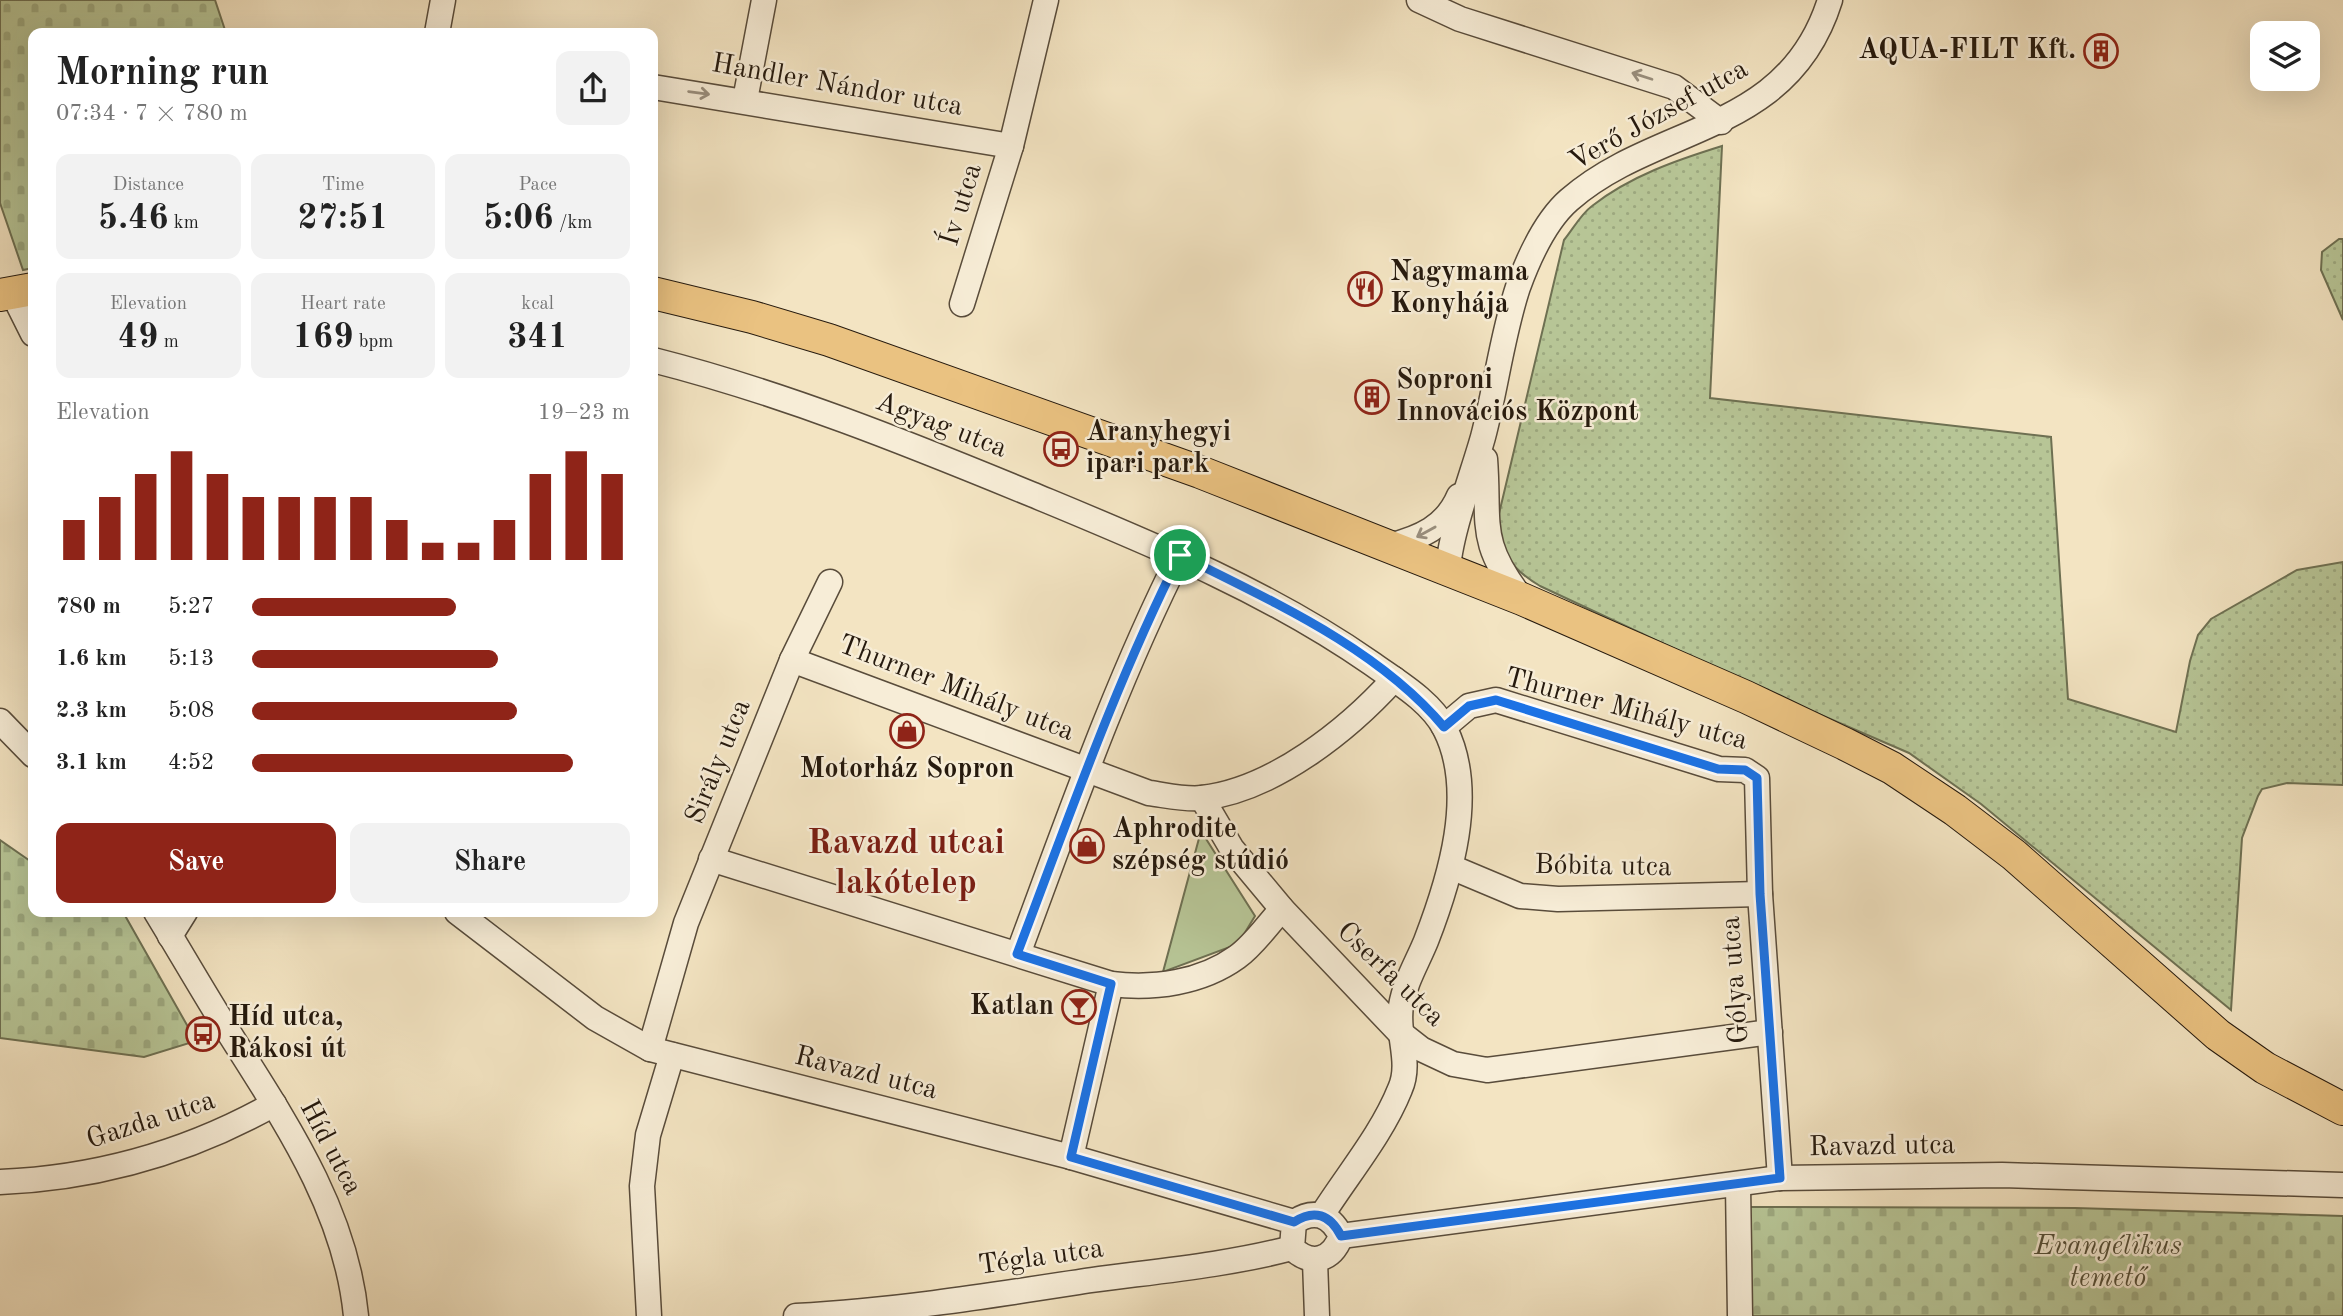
<!DOCTYPE html>
<meta charset="utf-8">
<style>
:root{--surface:#fff;--page:#f2f2f2;--text:#222;--muted:#767676;--accent:#8f2418}
body{margin:0;font-family:"Old Standard TT",serif;background:var(--page);color:var(--text);height:100vh;display:flex;flex-direction:column;font-size:26px;white-space:nowrap}
*{box-sizing:border-box;margin:0}
p{font-size:23px;color:var(--muted)}
.icon{flex:none;width:38px;height:38px;fill:none;stroke:currentColor;stroke-width:2;stroke-linecap:round;stroke-linejoin:round}
.map{position:relative;flex:1;overflow:hidden}
.drawer{position:absolute;left:28px;top:28px;width:630px;height:889px;display:flex;flex-direction:column;background:var(--surface);border-radius:14px;box-shadow:0 7px 28px #0002}
.drawer>*{flex:none}
.buttons{position:absolute;left:2250px;top:21px;display:grid;gap:14px}
.buttons a{display:grid;place-items:center;width:70px;height:70px;border-radius:14px;background:var(--surface);box-shadow:0 7px 28px #0002;font-size:35px}
.pin{position:absolute;display:grid;place-items:center;width:60px;height:60px;color:#fff;margin:-30px;border:4px solid #fff;border-radius:50%;box-shadow:0 2px 7px #0007}
.round{display:grid;place-items:center;flex:none;width:74px;height:74px;border-radius:14px;background:var(--page)}
.headline{display:flex;align-items:center;justify-content:space-between;height:119px;padding:0 28px}
h1{font-size:38px;font-weight:600;line-height:52px}
.figures{display:grid;grid-template-columns:repeat(3,1fr);gap:10px;height:119px;padding:7px 28px}
.figures div{display:grid;align-content:center;border-radius:14px;background:var(--page);text-align:center}
.figures b{font-size:35px;font-weight:600}
.figures small{font-size:19px;font-weight:400}
.figures p{font-size:19px}
.chart{height:196px;padding:14px 28px}
.chart p{display:flex;justify-content:space-between}
.chart svg{width:100%;height:126px;margin-top:7px;stroke:var(--accent);stroke-width:6}
.primary-button{display:flex;gap:14px;margin-top:auto;padding:14px 28px}
.primary-button a{flex:1;height:80px;border-radius:14px;background:var(--accent);color:#fff;font-size:28px;font-weight:600;line-height:80px;text-align:center}
.primary-button a+a{background:var(--page);color:var(--text)}
ul{padding:0 28px;list-style:none;font-size:23px}
li{display:grid;grid-template-columns:112px 84px 1fr;align-items:center;height:52px}
li i{height:18px;border-radius:9px;background:var(--accent)}
.map>svg:first-child{display:block}
.grass{fill:url(#grass-dots);stroke:#6e7052;stroke-width:2}
.cemetery{fill:url(#cemetery-stones);stroke:#6e7052;stroke-width:2}
.park{fill:#b7c596;stroke:#6e7052;stroke-width:2}
.lines{fill:none;stroke-linecap:round;stroke-linejoin:round}
.minor-casing{stroke:#594c3b;stroke-width:27}
.major-casing{stroke:#261a0e;stroke-width:34}
.minor{stroke:#f7edd7;stroke-width:24}
.major{stroke:#eac281;stroke-width:32}
.oneway{stroke:#998e7d}
.route-casing{stroke:#fff;stroke-width:14}
.route{stroke:#1a73e8;stroke-width:9}
.labels{text-anchor:middle;dominant-baseline:central;stroke-width:5;stroke-linejoin:round;paint-order:stroke}
.poi-label{font-size:28px;font-weight:bold;fill:#261a0e;stroke:#f7edd7;text-anchor:start}
.street-label{font-size:28px;fill:#261a0e;stroke:#f7edd7}
.park-label{font-size:28px;font-style:italic;fill:#524d37;stroke:#f7edd7}
.district-label{font-size:35px;font-weight:bold;fill:#7a1f14;stroke:#f7edd7}
</style>
<div class="map">
<svg width="2343" height="1316" viewBox="0 0 2343 1316">
<defs>
<pattern id="grass-dots" width="8" height="8" patternUnits="userSpaceOnUse" patternTransform="scale(1.75)"><rect width="8" height="8" fill="#b7c596"/><path d="M2 2h.1M6 6h.1" fill="none" stroke="#9da980" stroke-width="1.8" stroke-linecap="round"/></pattern>
<pattern id="cemetery-stones" width="16" height="16" patternUnits="userSpaceOnUse" patternTransform="scale(1.75)"><rect width="16" height="16" fill="#b7c596"/><path d="M2 7V4a2 2 0 0 1 4 0v3zM10 15v-3a2 2 0 0 1 4 0v3z" fill="#9da980"/></pattern>
</defs>
<rect width="100%" height="100%" fill="#f3e4c2"/>
<filter id="stains"><feTurbulence type="fractalNoise" baseFrequency=".00286" numOctaves="4"/><feColorMatrix values="0 0 0 0 .2 0 0 0 0 .09 0 0 0 0 .02 0 0 0 .5 -.17"/></filter>
<radialGradient id="worn" r=".72"><stop offset=".6" stop-color="#630" stop-opacity="0"/><stop offset="1" stop-color="#630" stop-opacity=".3"/></radialGradient>
<g class="grass">
<path d="M1722 146 1710 398 2051 437 2068 699 2176 732 2190 661 2198 635 2211 619 2297 570 2343 562V785L2287 783 2262 789 2258 796 2242 838 2231 1010 1981 804 1909 753 1754 686 1540 586C1508 567 1503 554 1498 518L1564 240C1573 229 1581 214 1592 206 1630 176 1677 160 1722 146Z"/>
<polygon points="2339,239 2343,239 2343,320 2321,270 2322,252"/>
</g>
<g class="cemetery">
<polygon points="0,0 215,0 226,33 33,33 33,268 23,270 0,203"/>
<polygon points="0,840 33,863 33,912 123,912 196,1041 144,1057 0,1038"/>
<polygon points="1750,1207 2075,1208 2343,1216 2343,1316 1750,1316"/>
</g>
<polygon class="park" points="1201,831 1255,916 1238,944 1163,972"/>
<g class="lines">
<g class="minor-casing">
<g id="minor">
<polyline points="1419,0 1460,19 1674,87 1721,122"/>
<polyline points="437,33 443,0"/>
<polyline points="653,87 1011,146"/>
<polyline points="745,100 764,0"/>
<polyline points="33,303 18,304 33,334"/>
<polyline points="962,304 1011,146 1046,0"/>
<path d="M653 360C783 393 907 443 1031 494 1149 543 1266 590 1371 663 1396 681 1431 701 1445 729 1477 792 1450 879 1426 941 1417 963 1405 982 1401 1006 1396 1034 1412 1062 1400 1089 1382 1134 1348 1174 1322 1215"/>
<path d="M1485 459C1490 525 1477 541 1522 599"/>
<path d="M1389 546C1420 538 1446 527 1459 496"/>
<path d="M1448 571C1449 536 1473 473 1483 437 1496 388 1502 335 1518 287 1529 257 1545 221 1569 200 1657 123 1788 135 1830 0"/>
<path d="M792 660 1149 793C1165 795 1185 800 1202 798 1273 790 1348 730 1394 679"/>
<polyline points="0,721 33,755"/>
<polyline points="1444,727 1469,706 1496,700 1719,769 1745,770 1757,778 1760,894 1780,1178"/>
<polyline points="1202,798 1232,849 1282,909 1398,1031 1421,1049 1453,1064 1487,1070 1770,1032"/>
<path d="M711 859 1111 984C1154 989 1201 983 1237 957 1254 945 1268 924 1282 909"/>
<polyline points="1451,867 1520,896 1558,899 1760,894"/>
<path d="M156 912C181 953 205 995 231 1036 286 1123 346 1211 356 1316"/>
<path d="M457 912 595 1018 650 1049 1071 1157 1294 1222C1314 1209 1330 1214 1341 1236 1332 1260 1312 1267 1292 1248L1294 1222"/>
<polyline points="170,936 185,912"/>
<path d="M1018 954C1068 820 1115 684 1180 555"/>
<polyline points="650,1049 686,923 792,660 830,582"/>
<polyline points="1071,1157 1111,984"/>
<path d="M0 1182C97 1178 189 1152 274 1104"/>
<polyline points="1738,1185 1740,1316"/>
<polyline points="1341,1236 1780,1178 2002,1175 2343,1185"/>
<polyline points="1315,1261 1317,1316"/>
<polyline points="649,1316 642,1186 648,1135 672,1055"/>
<path d="M796 1316C895 1311 994 1295 1092 1280 1159 1271 1227 1265 1292 1248"/>
</g>
</g>
<g class="major-casing">
<g id="major">
<polyline points="653,293 752,317 829,340 1200,472 1522,599 1746,697 1845,744 1892,768 1955,810 2014,855 2218,1035 2265,1068 2343,1109"/>
<polyline points="0,295 33,289"/>
</g>
</g>
<use href="#minor" class="minor"/>
<use href="#major" class="major"/>
</g>
<defs><path id="oneway-shaft" d="M-6 0H5M1.5-3L5.5 0L1.5 3" fill="none" stroke-width="1.6" stroke-linecap="round" stroke-linejoin="round" transform="scale(1.75)"/></defs>
<g class="oneway">
<use href="#oneway-shaft" transform="translate(1642 76) rotate(-162)"/>
<use href="#oneway-shaft" transform="translate(699 93) rotate(8)"/>
<use href="#oneway-shaft" transform="translate(1426 532) rotate(151)"/>
</g>
<g class="lines">
<g class="route-casing">
<path id="route" d="M1180 555C1271 601 1377 647 1444 727L1469 706 1496 700 1718 769 1745 770 1757 778 1760 894 1780 1178 1341 1236C1330 1214 1314 1209 1294 1222L1071 1157 1111 984 1017 954C1068 820 1115 684 1180 555Z"/>
</g>
<use href="#route" class="route"/>
</g>
<defs>
<g id="building-ring" transform="scale(1.75)"><circle r="9.5" fill="#f7edd7" stroke="#8f2418" stroke-width="1.5"/><path d="M-4-6H4V6H1V3H-1V6H-4ZM-2.5-4.3h1.7v1.8h-1.7ZM.8-4.3h1.7v1.8H.8ZM-2.5-1h1.7V.8h-1.7ZM.8-1h1.7V.8H.8Z" fill="#8f2418"/></g>
<g id="restaurant-ring" transform="scale(1.75)"><circle r="9.5" fill="#f7edd7" stroke="#8f2418" stroke-width="1.5"/><path d="M-5-6h1v4h1v-4h1v4h1v-4h1v5L-1.5 .5V6h-2V.5L-5-1ZM5-6V6H3V1.5H1.5Q1.5-4 5-6Z" fill="#8f2418"/></g>
<g id="bus-ring" transform="scale(1.75)"><circle r="9.5" fill="#f7edd7" stroke="#8f2418" stroke-width="1.5"/><path d="M-5-6H5V4H4V6H2V4H-2V6H-4V4H-5ZM-3.5-4V0h7V-4ZM-3.5 1.2v1.5H-2V1.2ZM2 1.2v1.5H3.5V1.2Z" fill="#8f2418"/></g>
<g id="shop-ring" transform="scale(1.75)"><circle r="9.5" fill="#f7edd7" stroke="#8f2418" stroke-width="1.5"/><path d="M-5-2.5h2.3a2.7 3.5 0 0 1 5.4 0H5L5.5 6h-11ZM-1.5-2.5h3a1.5 2.3 0 0 0-3 0Z" fill="#8f2418"/></g>
<g id="bar-ring" transform="scale(1.75)"><circle r="9.5" fill="#f7edd7" stroke="#8f2418" stroke-width="1.5"/><path d="M-6-5H6L.8 .8V4.5H3.5V6h-7V4.5H-.8V.8Z" fill="#8f2418"/></g>
</defs>
<g fill-rule="evenodd">
<use href="#building-ring" x="2101" y="51"/>
<use href="#restaurant-ring" x="1365" y="289"/>
<use href="#building-ring" x="1372" y="397"/>
<use href="#bus-ring" x="1061" y="449"/>
<use href="#shop-ring" x="907" y="731"/>
<use href="#shop-ring" x="1087" y="846"/>
<use href="#bar-ring" x="1079" y="1007"/>
<use href="#bus-ring" x="203" y="1034"/>
</g>
<g class="labels">
<g class="poi-label">
<text x="2076" y="51" text-anchor="end">AQUA-FILT Kft.</text>
<text x="1390" y="273">Nagymama<tspan x="1390" dy="32">Konyhája</tspan></text>
<text x="1396" y="381">Soproni<tspan x="1396" dy="32">Innovációs Központ</tspan></text>
<text x="1086" y="433">Aranyhegyi<tspan x="1086" dy="32">ipari park</tspan></text>
<text x="907" y="770" text-anchor="middle">Motorház Sopron</text>
<text x="1112" y="830">Aphrodite<tspan x="1112" dy="32">szépség stúdió</tspan></text>
<text x="1054" y="1007" text-anchor="end">Katlan</text>
<text x="228" y="1018">Híd utca,<tspan x="228" dy="32">Rákosi út</tspan></text>
</g>
<g class="street-label">
<text transform="translate(837 86) rotate(10)">Handler Nándor utca</text>
<text transform="translate(1659 116) rotate(-29)">Verő József utca</text>
<text transform="translate(962 205) rotate(-73)">Ív utca</text>
<text transform="translate(941 426) rotate(21)">Agyag utca</text>
<text transform="translate(956 689) rotate(21)">Thurner Mihály utca</text>
<text transform="translate(1626 710) rotate(15)">Thurner Mihály utca</text>
<text transform="translate(719 762) rotate(-68)">Sirály utca</text>
<text transform="translate(1603 867) rotate(1)">Bóbita utca</text>
<text transform="translate(1390 975) rotate(44)">Cserfa utca</text>
<text transform="translate(1736 980) rotate(-94)">Gólya utca</text>
<text transform="translate(866 1074) rotate(14)">Ravazd utca</text>
<text transform="translate(151 1121) rotate(-18)">Gazda utca</text>
<text transform="translate(1882 1147) rotate(-1)">Ravazd utca</text>
<text transform="translate(330 1148) rotate(62)">Híd utca</text>
<text transform="translate(1041 1258) rotate(-8)">Tégla utca</text>
</g>
<g class="park-label">
<text x="2108" y="1247">Evangélikus<tspan x="2108" dy="32">temető</tspan></text>
</g>
<g class="district-label">
<text x="906" y="843">Ravazd utcai<tspan x="906" dy="40">lakótelep</tspan></text>
</g>
</g>
<rect width="100%" height="100%" filter="url(#stains)"/>
<rect width="100%" height="100%" fill="url(#worn)"/>
</svg>
<div class="buttons">
<a><svg class="icon" aria-label="layers" viewBox="0 0 24 24"><path d="M12 4l9 5-9 5-9-5zM3 14l9 5 9-5"/></svg></a>
</div>
<div class="pin" style="left:1180px;top:555px;background:#1e9e55"><svg class="icon" aria-label="arrive" viewBox="0 0 24 24"><path d="M6 21V4h12l-3 4 3 4H6"/></svg></div>
<section class="drawer">
<div class="headline"><div><h1>Morning run</h1><p>07:34 · 7 × 780 m</p></div><a class="round"><svg class="icon" aria-label="share" viewBox="0 0 24 24"><path d="M12 15V3M7 8l5-5 5 5M5 13v7h14v-7"/></svg></a></div>
<div class="figures">
<div><p>Distance</p><b>5.46<small> km</small></b></div>
<div><p>Time</p><b>27:51</b></div>
<div><p>Pace</p><b>5:06<small> /km</small></b></div>
</div>
<div class="figures">
<div><p>Elevation</p><b>49<small> m</small></b></div>
<div><p>Heart rate</p><b>169<small> bpm</small></b></div>
<div><p>kcal</p><b>341</b></div>
</div>
<div class="chart"><p><span>Elevation</span>19–23 m</p>
<svg viewBox="0 0 160 44" preserveAspectRatio="none"><path d="M5 44V30M15 44V22M25 44V14M35 44V6M45 44V14M55 44V22M65 44V22M75 44V22M85 44V22M95 44V30M105 44V38M115 44V38M125 44V30M135 44V14M145 44V6M155 44V14"/></svg>
</div>
<ul>
<li><b>780 m</b>5:27<i style="width:54%"></i></li>
<li><b>1.6 km</b>5:13<i style="width:65%"></i></li>
<li><b>2.3 km</b>5:08<i style="width:70%"></i></li>
<li><b>3.1 km</b>4:52<i style="width:85%"></i></li>
</ul>
<div class="primary-button"><a>Save</a><a>Share</a></div>
</section>
</div>
